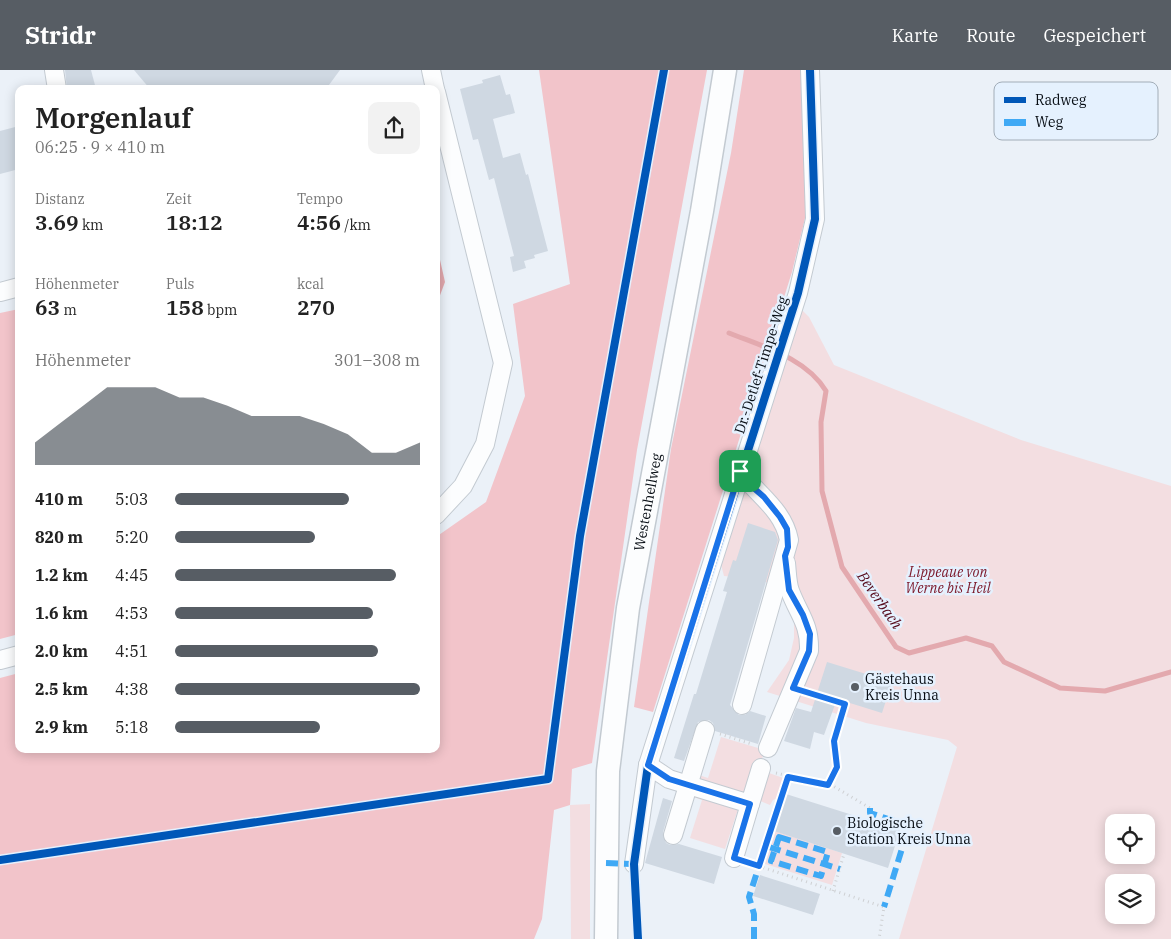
<!DOCTYPE html>
<html lang="de">
<meta charset="utf-8">
<style>
:root{--surface:#fff;--page:#f2f2f2;--text:#222;--muted:#767676;--accent:#575d64}
body{margin:0;font-family:"IBM Plex Serif",serif;background:var(--page);color:var(--text);height:100vh;display:flex;flex-direction:column;font-size:19px;white-space:nowrap}
*{box-sizing:border-box;margin:0}
p{font-size:16px;color:var(--muted)}
.icon{flex:none;width:28px;height:28px;fill:none;stroke:currentColor;stroke-width:2;stroke-linecap:round;stroke-linejoin:round}
.map{position:relative;flex:1;overflow:hidden}
.drawer{position:absolute;left:15px;top:15px;width:425px;height:668px;display:flex;flex-direction:column;background:var(--surface);border-radius:10px;box-shadow:0 2px 12px #0003}
.drawer>*{flex:none}
.controls{position:absolute;left:1105px;top:744px;display:grid;gap:10px}
.controls a{display:grid;place-items:center;width:50px;height:50px;border-radius:10px;background:var(--surface);box-shadow:0 2px 12px #0003;font-size:25px}
.pin{position:absolute;display:grid;place-items:center;width:42px;height:42px;color:#fff;margin:-21px;border-radius:10px;box-shadow:0 2px 8px #0006}
.round{display:grid;place-items:center;flex:none;width:52px;height:52px;border-radius:10px;background:var(--page)}
.overview{display:flex;align-items:center;justify-content:space-between;height:85px;padding:0 20px}
h1{font-size:28px;font-weight:600;line-height:38px}
.stats{display:grid;grid-template-columns:repeat(3,1fr);gap:8px;height:85px;padding:5px 20px}
.stats div{display:grid;align-content:center}
.stats b{font-size:21px;font-weight:600}
.stats small{font-size:14px;font-weight:400}
.stats p{font-size:14px}
.chart{height:140px;padding:10px 20px}
.chart p{display:flex;justify-content:space-between}
.chart svg{width:100%;height:90px;margin-top:5px;fill:var(--accent);opacity:.7}
ul{padding:0 20px;list-style:none;font-size:16px}
li{display:grid;grid-template-columns:80px 60px 1fr;align-items:center;height:38px}
li i{height:12px;border-radius:6px;background:var(--accent)}
header{display:flex;align-items:center;gap:30px;box-sizing:border-box;height:70px;padding:0 25px;background:var(--accent);color:#fff}
header strong{font-size:24px}
nav{display:flex;gap:28px;margin-inline-start:auto;font-size:18px}
.map>svg:first-child{display:block}
.green{fill:#f3dee1;fill-rule:evenodd}
.forest{fill:#f2c4ca}
.water{fill:#e3a9ae}
.lines{fill:none;stroke-linecap:round;stroke-linejoin:round}
.stream{stroke:#e3a9ae;stroke-width:5}
.building{fill:#cfd8e2}
.minor-casing{stroke:#c3cad1;stroke-width:20}
.major-casing{stroke:#c3cad1;stroke-width:25}
.path{stroke:#ced0d3;stroke-width:3;stroke-dasharray:1 4;stroke-linecap:butt}
.minor{stroke:#fcfdfe;stroke-width:18}
.major{stroke:#fcfdfe;stroke-width:22}
.quiet{stroke:#3fa9f5;stroke-width:6;stroke-dasharray:12 6;stroke-linecap:butt}
.cycleway-casing{stroke:#e5f1fe;stroke-width:11}
.cycleway{stroke:#0057b8;stroke-width:8}
.route-casing{stroke:#fff;stroke-width:10}
.route{stroke:#1a73e8;stroke-width:6}
.poi-dot{fill:#575d64;stroke:#e5f1fe;stroke-width:2}
.labels{text-anchor:middle;dominant-baseline:central;stroke-width:5;stroke-linejoin:round;paint-order:stroke}
.street-label{font-size:14px;fill:#070d14;stroke:#e5f1fe}
.park-label{font-size:14px;font-style:italic;fill:#7d192b;stroke:#e5f1fe}
.poi-label{font-size:14px;fill:#070d14;stroke:#e5f1fe;text-anchor:start}
.water-label{font-size:15px;font-style:italic;fill:#540718;stroke:#e5f1fe}
.key{fill:#e5f1fe;stroke:#a2adb8;stroke-width:1}
.key-label{font-size:14px;fill:#070d14}
</style>
<header>
<strong>Stridr</strong>
<nav><a>Karte</a><a>Route</a><a>Gespeichert</a></nav>
</header>
<div class="map">
<svg width="1171" height="869" viewBox="0 0 1171 869">
<rect width="100%" height="100%" fill="#ebf1f8"/>
<g class="green">
<path d="M800 238 809 247 834 295 1021 370 1171 416V869H899L957 677 948 670 866 653 767 622 789 590 794 568V540L783 518 757 509 724 506 719 487ZM1114 752H1146V785H1114ZM1114 812H1146V845H1114Z"/>
<polygon points="721,667 765,680 753,715 745,723 694,710 696,704 708,708"/>
<polygon points="769,703 786,709 780,727 773,730 770,735 758,730 766,705"/>
<polygon points="692,722 739,736 725,779 690,768 702,730 691,726"/>
<polygon points="590,734 590,869 571,869 570,735"/>
<polygon points="772,760 842,783 832,815 762,793"/>
</g>
<g class="forest">
<polygon points="539,0 707,0 637,380 592,693 572,699 570,735 554,740 542,849 534,869 0,869 0,608 19,603 19,679 436,679 436,467 486,432 525,326 513,234 570,214"/>
<polygon points="744,0 802,0 806,144 792,202 653,642 634,637 671,379 731,83"/>
<polygon points="19,239 19,564 0,569 0,243"/>
</g>
<polygon class="water" points="436,172 445,212 436,236"/>
<g class="lines">
<path class="stream" d="M729 263C764 277 806 288 826 321L821 352 822 421 842 497 896 577 909 583 966 568 992 576 1004 592 1060 618 1105 621 1171 602"/>
</g>
<g class="building">
<polygon points="65,0 91,0 96,19 67,19"/>
<polygon points="134,0 340,0 326,19 150,19"/>
<polygon points="500,5 506,25 510,24 515,43 493,49 503,88 520,83 526,105 528,104 548,181 534,185 535,188 524,191 526,198 513,202 510,187 514,186 494,108 489,110 478,69 473,70 460,19 483,13 482,10"/>
<polygon points="19,56 19,99 0,104 0,61"/>
<polygon points="748,453 775,462 778,470 730,635 739,645 745,645 750,641 766,646 758,674 715,661 713,653 709,650 698,652 684,691 674,688 694,624 696,624 727,522 723,521 733,490 736,491"/>
<polygon points="827,592 892,612 882,643 837,629 824,665 814,662 810,679 784,671 796,638 811,642"/>
<polygon points="786,724 900,760 888,798 774,761"/>
<polygon points="663,728 672,731 663,762 666,773 670,775 679,774 722,787 714,814 645,793"/>
<polygon points="760,805 820,824 813,845 753,826"/>
</g>
<g class="lines">
<g class="minor-casing">
<g id="minor">
<polyline points="54,0 57,19"/>
<polyline points="431,0 435,19"/>
<polyline points="436,22 503,293 485,374 463,416 436,445"/>
<polyline points="0,222 19,217"/>
<path d="M740 401C757 425 783 439 789 470L742 635"/>
<polyline points="0,590 19,585"/>
<path d="M768 678 809 581C810 554 799 545 790 521 787 513 787 502 786 493"/>
<polyline points="648,695 669,709 750,734 761,698"/>
<polyline points="673,765 705,660"/>
<polyline points="734,788 750,734"/>
<polyline points="634,794 648,695 798,223 815,149 810,0"/>
</g>
</g>
<g class="major-casing">
<g id="major">
<path id="s1" d="M606 869 608 701 628 538 702 141 725 0"/>
</g>
</g>
<g class="path">
<polyline points="807,622 845,634 835,671 837,697 828,715"/>
<polyline points="720,664 752,674"/>
<polyline points="776,703 833,716 870,738"/>
<polyline points="749,793 884,837 879,869"/>
<polyline points="759,796 788,707"/>
<polyline points="833,821 844,784"/>
</g>
<use href="#minor" class="minor"/>
<use href="#major" class="major"/>
<g class="quiet">
<polyline points="870,738 870,743 909,756 884,837"/>
<polygon points="779,767 828,782 821,806 771,791"/>
<polyline points="769,777 840,799"/>
<polyline points="606,793 634,794 634,797"/>
<polyline points="754,869 754,844 749,827 759,796"/>
</g>
<g class="cycleway-casing">
<g id="cycleway">
<polyline points="0,790 548,709 580,466 664,0"/>
<polyline points="638,869 634,794 648,695 798,223 815,149 810,0"/>
</g>
</g>
<use href="#cycleway" class="cycleway"/>
</g>
<g class="lines">
<g class="route-casing">
<polygon id="route" points="740,401 749,414 764,427 780,447 787,459 788,477 785,486 789,520 803,545 810,564 809,581 793,618 845,634 834,671 837,697 828,715 788,707 759,796 734,788 750,734 669,709 648,695"/>
</g>
<use href="#route" class="route"/>
</g>
<g class="poi-dot">
<circle cx="855" cy="617" r="5"/>
<circle cx="837" cy="761" r="5"/>
</g>
<g class="labels">
<g class="street-label">
<text transform="translate(761 295) rotate(-72)">Dr.-Detlef-Timpe-Weg</text>
<text stroke="none"><textPath href="#s1" startOffset="440">Westenhellweg</textPath></text>
</g>
<g class="park-label">
<text x="948" y="502">Lippeaue von<tspan x="948" dy="16">Werne bis Heil</tspan></text>
</g>
<g class="poi-label">
<text x="865" y="609">Gästehaus<tspan x="865" dy="16">Kreis Unna</tspan></text>
<text x="847" y="753">Biologische<tspan x="847" dy="16">Station Kreis Unna</tspan></text>
</g>
<g class="water-label">
<text transform="translate(880 530) rotate(55)">Beverbach</text>
</g>
</g>
<rect x="994" y="12" width="164" height="58" rx="8" class="key"/>
<rect x="1004" y="27" width="22" height="6" fill="#0057b8"/>
<rect x="1004" y="49" width="22" height="7" fill="#3fa9f5"/>
<g class="key-label">
<text x="1035" y="35">Radweg</text>
<text x="1035" y="57">Weg</text>
</g>
</svg>
<div class="controls">
<a><svg class="icon" aria-label="locate" viewBox="0 0 24 24"><circle cx="12" cy="12" r="6"/><path d="M12 2v4M12 18v4M2 12h4M18 12h4"/></svg></a>
<a><svg class="icon" aria-label="layers" viewBox="0 0 24 24"><path d="M12 4l9 5-9 5-9-5zM3 14l9 5 9-5"/></svg></a>
</div>
<div class="pin" style="left:740px;top:401px;background:#1e9e55"><svg class="icon" aria-label="arrive" viewBox="0 0 24 24"><path d="M6 21V4h12l-3 4 3 4H6"/></svg></div>
<section class="drawer">
<div class="overview"><div><h1>Morgenlauf</h1><p>06:25 · 9 × 410 m</p></div><a class="round"><svg class="icon" aria-label="share" viewBox="0 0 24 24"><path d="M12 15V3M7 8l5-5 5 5M5 13v7h14v-7"/></svg></a></div>
<div class="stats">
<div><p>Distanz</p><b>3.69<small> km</small></b></div>
<div><p>Zeit</p><b>18:12</b></div>
<div><p>Tempo</p><b>4:56<small> /km</small></b></div>
</div>
<div class="stats">
<div><p>Höhenmeter</p><b>63<small> m</small></b></div>
<div><p>Puls</p><b>158<small> bpm</small></b></div>
<div><p>kcal</p><b>270</b></div>
</div>
<div class="chart"><p><span>Höhenmeter</span>301–308 m</p>
<svg viewBox="0 0 160 44" preserveAspectRatio="none"><path d="M0 44V33L10 24L20 15L30 6L40 6L50 6L60 11L70 11L80 15L90 20L100 20L110 20L120 24L130 29L140 38L150 38L160 33V44z"/></svg>
</div>
<ul>
<li><b>410 m</b>5:03<i style="width:71%"></i></li>
<li><b>820 m</b>5:20<i style="width:57%"></i></li>
<li><b>1.2 km</b>4:45<i style="width:90%"></i></li>
<li><b>1.6 km</b>4:53<i style="width:81%"></i></li>
<li><b>2.0 km</b>4:51<i style="width:83%"></i></li>
<li><b>2.5 km</b>4:38<i style="width:100%"></i></li>
<li><b>2.9 km</b>5:18<i style="width:59%"></i></li>
</ul>
</section>
</div>
